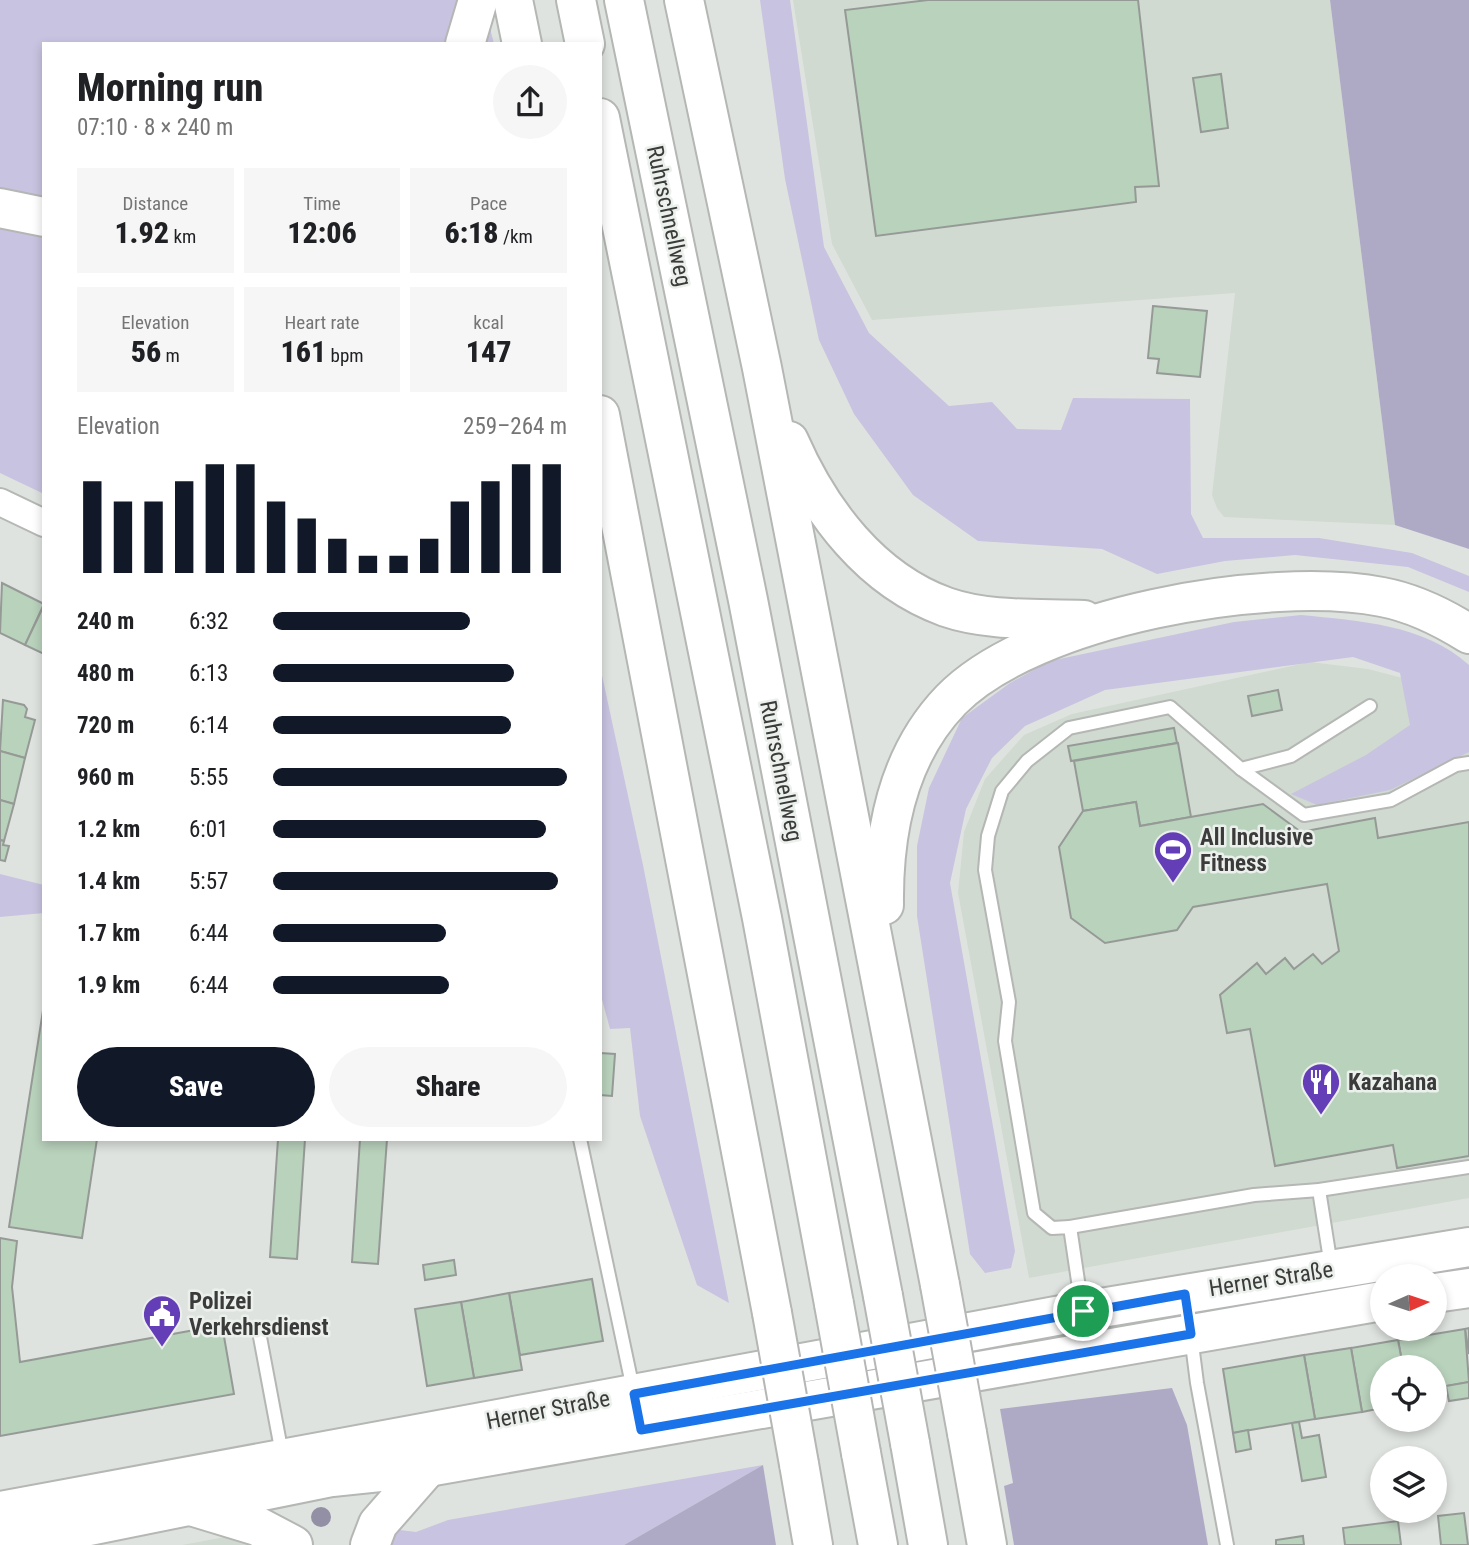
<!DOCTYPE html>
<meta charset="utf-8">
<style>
:root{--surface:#fff;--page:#f6f6f6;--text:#202124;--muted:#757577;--accent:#111827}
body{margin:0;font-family:"Roboto Condensed",sans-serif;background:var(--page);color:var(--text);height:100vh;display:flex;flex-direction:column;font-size:26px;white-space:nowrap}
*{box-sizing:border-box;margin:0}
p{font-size:23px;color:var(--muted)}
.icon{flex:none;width:38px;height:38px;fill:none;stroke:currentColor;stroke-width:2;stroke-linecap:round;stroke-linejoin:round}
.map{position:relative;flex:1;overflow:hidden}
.side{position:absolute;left:42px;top:42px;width:560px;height:1099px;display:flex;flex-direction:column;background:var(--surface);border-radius:0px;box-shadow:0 4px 10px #0003}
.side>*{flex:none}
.needle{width:46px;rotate:87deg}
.fabs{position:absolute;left:1370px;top:1264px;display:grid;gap:14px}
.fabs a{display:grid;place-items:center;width:77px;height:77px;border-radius:50%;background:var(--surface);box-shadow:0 4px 10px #0003;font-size:35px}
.pin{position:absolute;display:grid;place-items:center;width:60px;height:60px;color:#fff;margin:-30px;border:4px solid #fff;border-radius:50%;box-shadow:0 2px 7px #0007}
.round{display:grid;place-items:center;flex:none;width:74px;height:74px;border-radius:37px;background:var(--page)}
.head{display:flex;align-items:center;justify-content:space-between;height:119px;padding:0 35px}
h1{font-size:38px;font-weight:800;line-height:52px}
.metrics{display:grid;grid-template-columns:repeat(3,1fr);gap:10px;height:119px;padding:7px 35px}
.metrics div{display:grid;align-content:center;border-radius:0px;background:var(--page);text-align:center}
.metrics b{font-size:30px;font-weight:800}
.metrics small{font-size:19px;font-weight:400}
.metrics p{font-size:19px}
.chart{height:196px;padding:14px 35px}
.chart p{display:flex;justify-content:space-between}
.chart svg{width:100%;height:126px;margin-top:7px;stroke:var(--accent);stroke-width:6}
.cta{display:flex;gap:14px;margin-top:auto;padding:14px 35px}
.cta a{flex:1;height:80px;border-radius:42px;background:var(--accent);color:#fff;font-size:28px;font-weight:800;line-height:80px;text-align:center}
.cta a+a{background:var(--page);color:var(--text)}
ul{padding:0 35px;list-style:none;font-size:23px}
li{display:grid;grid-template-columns:112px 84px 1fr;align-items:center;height:52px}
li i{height:18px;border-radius:9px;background:var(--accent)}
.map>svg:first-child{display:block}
.built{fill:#d0dad1}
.green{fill:#c8c3e0}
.forest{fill:#aeaac6}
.building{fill:#b9d2bc;stroke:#969a97;stroke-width:2}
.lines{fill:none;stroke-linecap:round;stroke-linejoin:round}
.lane-casing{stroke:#b4b7b4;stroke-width:16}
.street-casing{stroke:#b4b7b4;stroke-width:30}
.primary-casing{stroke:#b4b7b4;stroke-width:42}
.highway-casing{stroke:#b4b7b4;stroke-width:42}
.lane{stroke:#fff;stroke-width:12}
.street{stroke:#fff;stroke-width:26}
.primary{stroke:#fff;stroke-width:38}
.highway{stroke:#fff;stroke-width:38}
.highway-bridge-casing{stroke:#b4b7b4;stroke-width:42;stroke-linecap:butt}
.highway-bridge{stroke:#fff;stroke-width:38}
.tree{fill:#9390a6}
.route-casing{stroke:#fff;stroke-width:14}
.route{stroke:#1a73e8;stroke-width:9}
.labels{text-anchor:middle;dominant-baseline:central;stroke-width:5;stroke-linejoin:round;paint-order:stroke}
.street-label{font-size:23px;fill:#3a3b3a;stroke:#ecf0ec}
.poi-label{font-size:23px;font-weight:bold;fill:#3a3b3a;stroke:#ecf0ec;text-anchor:start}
</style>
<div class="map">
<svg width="1469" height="1545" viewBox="0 0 1469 1545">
<rect width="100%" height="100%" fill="#dfe3df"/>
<g class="built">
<polygon points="793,0 1330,0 1395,525 1224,517 1217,508 1212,495 1235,293 872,320 832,244"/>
<polygon points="1310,662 1368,669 1437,687 1469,708 1469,1198 1029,1278 958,893 964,832 985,779 1024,735 1072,714"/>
<polygon points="247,1533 252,1545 182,1545"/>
</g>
<g class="green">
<polygon points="0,0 483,0 494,44 44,44 44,494 0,473"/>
<polygon points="760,0 790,0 824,247 869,333 949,406 992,402 1017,429 1061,430 1073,398 1190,399 1191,514 1203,538 1319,538 1412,553 1469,576 1469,592 1408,567 1295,555 1225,561 1157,574 1102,549 978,541 913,495 854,414 819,340 785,179"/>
<path d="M1301 615C1359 621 1424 624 1469 665V752L1390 790 1317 805 1291 794 1366 755 1410 725 1400 673 1353 657 1105 690 1025 726 992 758 966 809 950 883 1015 1251 1011 1268 985 1273 970 1254 917 916V846L929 788 962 718 1010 683 1050 661 1234 622Z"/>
<polygon points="600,666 643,865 729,1303 697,1285 640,1116 630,1028 610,1029 600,992"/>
<polygon points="0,874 44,885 44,913 0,917"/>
<polygon points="1139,1318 1135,1325 989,1349 986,1338"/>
<polygon points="763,1465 624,1545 388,1545 391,1536 400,1530 416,1532 448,1520"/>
</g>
<g class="forest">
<polygon points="1330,0 1469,0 1469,549 1395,525"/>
<polygon points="1172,1388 1187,1425 1208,1545 1014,1545 1004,1486 1013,1483 1000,1409"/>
<polygon points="763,1465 776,1545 624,1545"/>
</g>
<g class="building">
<polygon points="928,0 1138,0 1159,186 1135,187 1136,202 876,236 845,10"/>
<polygon points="1221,74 1228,128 1201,132 1193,78"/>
<polygon points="1153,306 1207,311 1200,377 1157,373 1159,359 1148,358"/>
<polygon points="2,583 44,604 25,645 0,633"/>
<polygon points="44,605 44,654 25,645"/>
<polygon points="1278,690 1282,710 1252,716 1248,696"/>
<polygon points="3,700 24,705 27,709 25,717 35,720 25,758 0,751"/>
<polygon points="1174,728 1177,743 1071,761 1068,746"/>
<polygon points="1178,743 1191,817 1140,826 1136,802 1083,811 1074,761"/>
<polygon points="0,751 25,758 14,804 0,800"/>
<polygon points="0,800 14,804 4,841 0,840"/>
<polygon points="1136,802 1140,826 1263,804 1301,832 1375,818 1378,838 1469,822 1469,1156 1397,1168 1393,1145 1275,1166 1250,1029 1227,1033 1220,995 1257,963 1266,974 1285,958 1294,969 1313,954 1322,964 1339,951 1327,884 1193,907 1177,930 1105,943 1071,918 1059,847 1083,811"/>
<polygon points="0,840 4,841 3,845 9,846 5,861 0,860"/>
<polygon points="44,1004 44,1139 97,1139 82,1238 9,1227"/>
<polygon points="600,1053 615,1054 612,1096 600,1095"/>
<polygon points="278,1139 305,1139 297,1259 270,1257"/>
<polygon points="360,1139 387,1139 378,1264 352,1262"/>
<polygon points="0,1238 17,1241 12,1287 20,1362 222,1325 234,1394 0,1436"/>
<polygon points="454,1260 456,1275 425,1280 423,1265"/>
<polygon points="592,1279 603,1341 520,1355 509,1293"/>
<polygon points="509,1293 522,1370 474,1378 461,1302"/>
<polygon points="461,1302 474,1378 427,1386 415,1309"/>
<polygon points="1469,1328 1469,1354 1465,1329"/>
<polygon points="1465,1329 1469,1382 1446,1386 1447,1392 1435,1394 1435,1367 1403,1367 1398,1340"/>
<polygon points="1398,1340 1403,1367 1382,1367 1382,1408 1362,1412 1351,1348"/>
<polygon points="1351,1348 1362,1412 1315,1419 1304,1355"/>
<polygon points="1304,1355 1315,1419 1233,1433 1223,1369"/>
<polygon points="1469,1382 1469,1398 1449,1401 1446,1386"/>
<polygon points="1299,1422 1302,1438 1319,1435 1326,1477 1302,1481 1292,1423"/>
<polygon points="1248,1430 1251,1449 1236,1452 1233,1433"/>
<polygon points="1464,1513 1468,1545 1441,1545 1438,1516"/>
<polygon points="1398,1521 1401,1545 1345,1545 1343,1528"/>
<polygon points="1303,1536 1304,1545 1276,1545 1276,1540"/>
</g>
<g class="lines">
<g class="lane-casing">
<g id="lane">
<polyline points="1241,769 1304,815 1391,800 1456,765 1469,763"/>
<polyline points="580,1139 633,1389"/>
<polyline points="1319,1190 1331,1266"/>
<polyline points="1070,1227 1254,1195 1319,1190 1469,1167"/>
<polyline points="1186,1297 1197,1383 1227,1545"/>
<polyline points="1082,1308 1070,1227 1052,1228 1034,1213 1005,1041 1009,1002 985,870 988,836 1002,791 1027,761 1069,728 1170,707 1241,769 1291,756 1370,706"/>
<polyline points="260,1337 282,1454"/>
</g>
</g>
<g class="street-casing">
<polyline id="street" points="0,502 44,523"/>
</g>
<g class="primary-casing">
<g id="primary">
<polyline points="1435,1293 1469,1288"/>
<polyline points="0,1511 1083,1311 1469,1247"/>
<polyline points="0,1544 332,1477 428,1467 1382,1301"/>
</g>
</g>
<g class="highway-casing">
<g id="highway">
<polyline points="513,0 522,44"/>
<polyline points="576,0 585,44"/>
<polyline points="624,0 748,600 883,1296"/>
<polyline points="684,0 762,368 940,1285"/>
<polyline points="465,44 478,0"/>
<polyline points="600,118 762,918 834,1304"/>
<polyline points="0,208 44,217"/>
<polyline points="600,415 772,1313"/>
<path d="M789 441C820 512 871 580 946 607 989 622 1040 618 1084 620"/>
<path d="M884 905C883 831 898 755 951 700 1033 616 1269 575 1382 597 1414 603 1442 617 1469 634"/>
<polyline points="967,1433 987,1545"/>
<polyline points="910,1443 928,1545"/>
<polyline points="861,1453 878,1545"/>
<polyline points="799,1464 813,1545"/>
<polyline points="191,1506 257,1526 293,1545"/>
<polyline points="370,1545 378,1524 428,1467"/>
</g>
</g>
<use href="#lane" class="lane"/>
<use href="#street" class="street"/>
<use href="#primary" class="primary"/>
<use href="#highway" class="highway"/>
<g class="highway-bridge-casing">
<g id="highway-bridge">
<polyline points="940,1285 967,1433"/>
<polyline points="883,1296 910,1443"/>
<polyline points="834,1304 861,1453"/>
<polyline points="772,1313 799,1464"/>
</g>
</g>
<use href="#highway-bridge" class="highway-bridge"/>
</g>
<circle class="tree" cx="321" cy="1517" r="10"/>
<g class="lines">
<g class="route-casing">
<polygon id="route" points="1185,1294 1191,1334 641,1430 634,1394"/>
</g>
<use href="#route" class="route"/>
</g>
<defs>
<g id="stadium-pin" transform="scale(2.0125)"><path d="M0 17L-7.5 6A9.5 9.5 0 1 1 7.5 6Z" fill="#643eb6" stroke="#ecf0ec"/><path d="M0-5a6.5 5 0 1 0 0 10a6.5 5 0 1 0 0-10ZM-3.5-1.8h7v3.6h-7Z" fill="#fff"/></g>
<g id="restaurant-pin" transform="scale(2.0125)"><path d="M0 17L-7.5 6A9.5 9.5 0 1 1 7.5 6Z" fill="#643eb6" stroke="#ecf0ec"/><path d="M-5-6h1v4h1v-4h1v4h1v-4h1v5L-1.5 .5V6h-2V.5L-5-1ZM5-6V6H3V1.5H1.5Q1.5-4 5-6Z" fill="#fff"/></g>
<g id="civic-pin" transform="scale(2.0125)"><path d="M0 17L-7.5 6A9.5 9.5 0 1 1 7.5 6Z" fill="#643eb6" stroke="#ecf0ec"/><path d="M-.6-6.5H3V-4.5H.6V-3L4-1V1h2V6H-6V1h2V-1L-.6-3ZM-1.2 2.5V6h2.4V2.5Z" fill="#fff"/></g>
</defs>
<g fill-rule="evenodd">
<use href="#stadium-pin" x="1173" y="850"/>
<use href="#restaurant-pin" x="1321" y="1082"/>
<use href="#civic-pin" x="162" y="1314"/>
</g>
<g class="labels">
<g class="street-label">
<text transform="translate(669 216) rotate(78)">Ruhrschnellweg</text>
<text transform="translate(781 771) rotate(79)">Ruhrschnellweg</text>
<text transform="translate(1271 1279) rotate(-9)">Herner Straße</text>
<text transform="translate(548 1410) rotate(-11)">Herner Straße</text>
</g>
<g class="poi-label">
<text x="1200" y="837">All Inclusive<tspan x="1200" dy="26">Fitness</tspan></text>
<text x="1348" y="1082">Kazahana</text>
<text x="189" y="1301">Polizei<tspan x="189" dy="26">Verkehrsdienst</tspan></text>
</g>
</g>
</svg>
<div class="fabs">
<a><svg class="needle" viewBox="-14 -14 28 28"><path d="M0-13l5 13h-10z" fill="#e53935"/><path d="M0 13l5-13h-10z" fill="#757577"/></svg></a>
<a><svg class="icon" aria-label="locate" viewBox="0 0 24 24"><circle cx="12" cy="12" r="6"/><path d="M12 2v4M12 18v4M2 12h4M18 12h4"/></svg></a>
<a><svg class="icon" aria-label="layers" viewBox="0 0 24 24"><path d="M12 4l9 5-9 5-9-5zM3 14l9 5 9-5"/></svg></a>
</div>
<div class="pin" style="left:1083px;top:1311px;background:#1e9e55"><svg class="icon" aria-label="arrive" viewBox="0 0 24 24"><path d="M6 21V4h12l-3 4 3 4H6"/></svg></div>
<section class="side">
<div class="head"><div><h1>Morning run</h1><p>07:10 · 8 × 240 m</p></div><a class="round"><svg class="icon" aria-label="share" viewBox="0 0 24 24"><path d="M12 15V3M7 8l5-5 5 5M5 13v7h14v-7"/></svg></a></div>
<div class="metrics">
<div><p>Distance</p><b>1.92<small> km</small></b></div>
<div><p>Time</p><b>12:06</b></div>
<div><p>Pace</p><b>6:18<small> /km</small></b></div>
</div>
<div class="metrics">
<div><p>Elevation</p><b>56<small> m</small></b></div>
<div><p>Heart rate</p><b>161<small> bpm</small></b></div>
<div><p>kcal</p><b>147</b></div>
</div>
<div class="chart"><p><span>Elevation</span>259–264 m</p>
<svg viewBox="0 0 160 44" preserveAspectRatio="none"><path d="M5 44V12M15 44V19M25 44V19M35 44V12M45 44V6M55 44V6M65 44V19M75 44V25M85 44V32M95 44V38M105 44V38M115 44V32M125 44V19M135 44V12M145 44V6M155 44V6"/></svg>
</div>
<ul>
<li><b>240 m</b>6:32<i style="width:67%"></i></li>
<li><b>480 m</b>6:13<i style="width:82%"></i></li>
<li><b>720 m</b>6:14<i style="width:81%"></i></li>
<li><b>960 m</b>5:55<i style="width:100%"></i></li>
<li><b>1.2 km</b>6:01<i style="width:93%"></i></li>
<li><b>1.4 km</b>5:57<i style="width:97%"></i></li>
<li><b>1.7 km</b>6:44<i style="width:59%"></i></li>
<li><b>1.9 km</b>6:44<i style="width:60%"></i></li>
</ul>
<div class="cta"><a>Save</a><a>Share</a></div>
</section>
</div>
